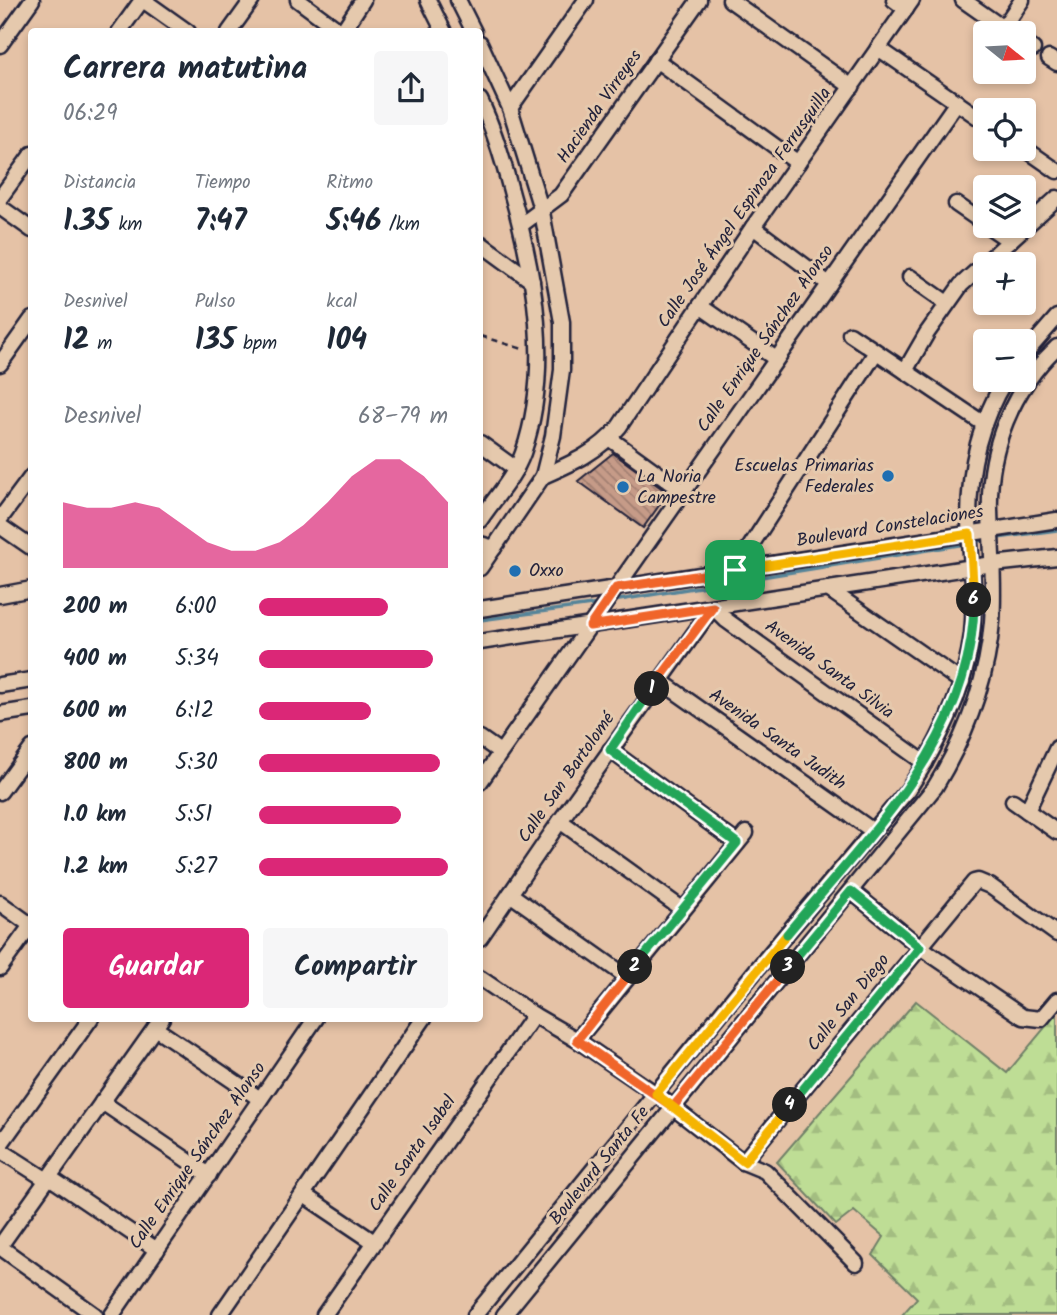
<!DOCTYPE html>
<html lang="es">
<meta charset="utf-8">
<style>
:root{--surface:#fff;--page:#f6f6f7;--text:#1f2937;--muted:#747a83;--accent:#db2777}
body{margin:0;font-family:Kalam,sans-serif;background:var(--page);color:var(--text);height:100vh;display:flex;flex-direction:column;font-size:26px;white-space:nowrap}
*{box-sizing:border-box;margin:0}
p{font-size:23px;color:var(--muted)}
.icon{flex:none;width:38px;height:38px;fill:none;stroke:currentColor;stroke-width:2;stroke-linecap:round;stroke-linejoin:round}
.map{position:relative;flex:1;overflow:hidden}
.details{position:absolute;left:28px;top:28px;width:455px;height:994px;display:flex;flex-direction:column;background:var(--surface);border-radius:7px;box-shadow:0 4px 10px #0003}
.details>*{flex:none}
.needle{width:46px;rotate:108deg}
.tools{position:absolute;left:973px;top:21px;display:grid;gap:14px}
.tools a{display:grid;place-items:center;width:63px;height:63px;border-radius:7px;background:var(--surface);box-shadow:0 4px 10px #0003;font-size:35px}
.pin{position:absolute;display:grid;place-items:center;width:60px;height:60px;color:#fff;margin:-30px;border-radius:14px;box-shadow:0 4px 10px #0006}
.km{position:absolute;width:35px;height:35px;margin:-18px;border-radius:50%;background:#222;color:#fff;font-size:19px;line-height:35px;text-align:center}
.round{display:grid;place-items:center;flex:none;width:74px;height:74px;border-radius:7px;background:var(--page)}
.head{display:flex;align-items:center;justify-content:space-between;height:119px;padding:0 35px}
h1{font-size:32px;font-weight:700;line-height:52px}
.metrics{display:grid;grid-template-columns:repeat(3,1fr);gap:10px;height:119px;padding:7px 35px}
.metrics div{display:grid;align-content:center}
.metrics b{font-size:30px;font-weight:700}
.metrics small{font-size:19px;font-weight:400}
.metrics p{font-size:19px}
.chart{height:196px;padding:14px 35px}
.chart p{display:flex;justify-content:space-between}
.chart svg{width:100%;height:126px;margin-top:7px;fill:var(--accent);opacity:.7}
.primary-button{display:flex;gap:14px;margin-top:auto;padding:14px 35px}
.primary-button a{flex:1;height:80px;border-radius:7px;background:var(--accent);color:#fff;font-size:28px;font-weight:700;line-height:80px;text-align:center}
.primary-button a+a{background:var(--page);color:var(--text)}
ul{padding:0 35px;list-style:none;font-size:23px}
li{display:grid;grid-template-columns:112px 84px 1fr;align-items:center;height:52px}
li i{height:18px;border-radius:9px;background:var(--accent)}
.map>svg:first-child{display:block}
.forest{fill:url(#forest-firs);stroke:#708068;stroke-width:2}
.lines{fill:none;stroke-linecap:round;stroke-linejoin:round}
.stream{stroke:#568499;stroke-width:3.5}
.building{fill:url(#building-back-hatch);stroke:#22223b;stroke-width:2}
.minor-casing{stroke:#22223b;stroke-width:19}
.path{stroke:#22223b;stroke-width:2.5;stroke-dasharray:7 5;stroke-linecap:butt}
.minor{stroke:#e5c9ad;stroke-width:14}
.split-1-casing{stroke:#fff;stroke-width:14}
.split-2-casing{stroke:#fff;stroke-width:14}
.split-3-casing{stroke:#fff;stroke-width:14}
.split-4-casing{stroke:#fff;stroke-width:14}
.split-5-casing{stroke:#fff;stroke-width:14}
.split-6-casing{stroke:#fff;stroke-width:14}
.split-7-casing{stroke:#fff;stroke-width:14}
.split-1{stroke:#f0652b;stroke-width:9}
.split-2{stroke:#22a559;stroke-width:9}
.split-3{stroke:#f0652b;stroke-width:9}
.split-4{stroke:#22a559;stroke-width:9}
.split-5{stroke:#f5b400;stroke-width:9}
.split-6{stroke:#22a559;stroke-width:9}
.split-7{stroke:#f5b400;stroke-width:9}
.poi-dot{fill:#1f6fb2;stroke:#e5c9ad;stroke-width:2.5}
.labels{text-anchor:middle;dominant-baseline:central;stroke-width:6;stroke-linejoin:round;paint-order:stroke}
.street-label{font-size:18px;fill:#22223b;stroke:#e5c9ad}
.poi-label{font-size:18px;fill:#22223b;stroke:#e5c9ad;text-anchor:start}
</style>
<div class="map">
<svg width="1057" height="1315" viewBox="0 0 1057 1315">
<defs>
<pattern id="forest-firs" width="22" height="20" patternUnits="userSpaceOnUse" patternTransform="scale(1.75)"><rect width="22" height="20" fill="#bedd95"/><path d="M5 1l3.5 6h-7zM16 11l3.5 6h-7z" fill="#a3bd81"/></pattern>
<pattern id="building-back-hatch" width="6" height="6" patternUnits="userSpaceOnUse" patternTransform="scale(1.75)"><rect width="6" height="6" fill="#c69b88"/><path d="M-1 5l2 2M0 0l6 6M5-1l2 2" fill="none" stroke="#a07e70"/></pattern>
</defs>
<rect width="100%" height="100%" fill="#e5c2a6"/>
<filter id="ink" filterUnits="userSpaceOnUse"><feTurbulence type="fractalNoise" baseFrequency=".0143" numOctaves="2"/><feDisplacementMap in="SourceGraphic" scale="14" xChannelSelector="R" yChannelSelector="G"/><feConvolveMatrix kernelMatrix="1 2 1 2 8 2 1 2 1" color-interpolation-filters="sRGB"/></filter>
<g filter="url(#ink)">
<polygon class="forest" points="916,1001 1007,1073 1057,1013 1057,1315 902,1315 917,1298 873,1255 884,1237 854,1211 836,1225 777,1162"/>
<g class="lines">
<g class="stream">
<polyline points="997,538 1057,530"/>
<polyline points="973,542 989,539"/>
<polyline points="613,601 965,544"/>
<polyline points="480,620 599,604"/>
</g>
</g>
<polygon class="building" points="613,453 668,493 643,528 578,481"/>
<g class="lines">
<g class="minor-casing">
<g id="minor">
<polyline points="143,0 188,32"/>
<polyline points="298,0 341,32"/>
<polyline points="428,0 444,32"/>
<polyline points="458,0 474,32"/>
<polyline points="730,0 852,87"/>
<polyline points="894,0 906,9"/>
<polyline points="963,0 1010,33"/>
<polyline points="1003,28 1022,0"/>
<polyline points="119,32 142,0"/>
<polyline points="229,32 252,0"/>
<polyline points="342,32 363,0"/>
<polyline points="480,43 510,108 542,212 562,322 562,370 553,436 543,476 480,568"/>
<polyline points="1024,43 1033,49"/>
<polyline points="0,45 32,0"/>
<polyline points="878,48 985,122"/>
<polyline points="1049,58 1057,63"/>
<polyline points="656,60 798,163"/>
<path d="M480 100C494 129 503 160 511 191 535 275 552 368 523 453 514 478 494 499 480 520"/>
<polyline points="510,108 586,0"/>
<polyline points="1024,148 1057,171"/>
<polyline points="0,198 32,154"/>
<polyline points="956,204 985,224"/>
<polyline points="0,207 32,230"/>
<polyline points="521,225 561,195 699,0"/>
<polyline points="988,226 1010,241"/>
<polyline points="753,227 829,284"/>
<polyline points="480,243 532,281"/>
<polyline points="910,277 947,303"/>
<polyline points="700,306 776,359"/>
<polyline points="850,334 984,424"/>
<polyline points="1024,355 1057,317"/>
<polyline points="0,364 32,319"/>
<polyline points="905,371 927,333 961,285 1057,198"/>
<polyline points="609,438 682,491"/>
<polyline points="480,443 516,469"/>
<path d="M543 476C573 463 598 452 619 427L753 227 912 0"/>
<polyline points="0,519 32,476"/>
<polyline points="0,526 32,548"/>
<polyline points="480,544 494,548"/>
<polyline points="735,570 876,352"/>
<polyline points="828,589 962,682"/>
<polyline points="0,595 32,589"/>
<polyline points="480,609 1057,520"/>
<polyline points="480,642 993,564 1057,557"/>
<polyline points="659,680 873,831"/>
<polyline points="0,685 32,680"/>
<polyline points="0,714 32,709"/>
<polyline points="480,738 500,752"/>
<polyline points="610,750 737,843"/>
<polyline points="480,782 957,102"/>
<polyline points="0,792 32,748"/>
<polyline points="1013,801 1057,832"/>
<polyline points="1027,811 1057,748"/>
<polyline points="560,821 682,909"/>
<polyline points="851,891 920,947 1023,1017 1041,1019 1057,1000"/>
<polyline points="510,894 627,977"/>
<polyline points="0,903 32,926"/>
<polyline points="480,938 560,821 713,607 726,620 925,763"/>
<polyline points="0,968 32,924"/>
<polyline points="480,978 534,1015 577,1040 656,1094 743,1162 765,1171 856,1263"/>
<polyline points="155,1028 260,1099"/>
<polyline points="577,1040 746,833"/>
<polyline points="102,1102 209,1175"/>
<polyline points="0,1145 91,1018"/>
<polyline points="0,1150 47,1180"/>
<polyline points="743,1162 974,882 978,881 990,886 1057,934"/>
<polyline points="49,1177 157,1250"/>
<polyline points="304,1195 374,1242"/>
<polyline points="0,1246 162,1018"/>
<polyline points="0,1247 95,1315"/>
<polyline points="112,1315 316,1018"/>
<polyline points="220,1315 424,1018"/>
<polyline points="324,1315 534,1015"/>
<path d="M475 1315 757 969 908 790C939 743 965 690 972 634 975 604 973 573 970 543 966 487 975 429 1005 380"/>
<path d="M504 1315 935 787C966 736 987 681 992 622 995 584 991 548 990 510 988 449 1012 389 1057 347"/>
</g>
</g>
<polyline class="path" points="480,336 523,349"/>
<use href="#minor" class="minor"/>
</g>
</g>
<g class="lines" filter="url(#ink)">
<g class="split-1-casing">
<polyline id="split-1" points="652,689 713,607 590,626 616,588 735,570"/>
</g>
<g class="split-2-casing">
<polyline id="split-2" points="635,967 737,843 610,750 652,689"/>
</g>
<g class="split-3-casing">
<polyline id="split-3" points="635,967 577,1040 673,1107 788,967"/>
</g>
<g class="split-4-casing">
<polyline id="split-4" points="788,967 851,891 920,947 790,1105"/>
</g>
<g class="split-5-casing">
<polyline id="split-5" points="787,934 656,1094 744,1162 790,1105"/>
</g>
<g class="split-6-casing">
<path id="split-6" d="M787 934C869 835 974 738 974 600"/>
</g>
<g class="split-7-casing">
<polyline id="split-7" points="735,570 970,534 974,600"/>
</g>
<use href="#split-1" class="split-1"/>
<use href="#split-2" class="split-2"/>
<use href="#split-3" class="split-3"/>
<use href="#split-4" class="split-4"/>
<use href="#split-5" class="split-5"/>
<use href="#split-6" class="split-6"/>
<use href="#split-7" class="split-7"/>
</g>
<g class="poi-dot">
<circle cx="888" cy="476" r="7"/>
<circle cx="623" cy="487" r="7"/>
<circle cx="515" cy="571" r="7"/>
</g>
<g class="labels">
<g class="street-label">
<text transform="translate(600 107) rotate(-55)">Hacienda Virreyes</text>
<text transform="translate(745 208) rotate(-55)">Calle José Ángel Espinoza Ferrusquilla</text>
<text transform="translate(766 339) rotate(-55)">Calle Enrique Sánchez Alonso</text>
<text transform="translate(890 527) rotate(-9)">Boulevard Constelaciones</text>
<text transform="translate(829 670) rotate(36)">Avenida Santa Silvia</text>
<text transform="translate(777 740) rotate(35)">Avenida Santa Judith</text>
<text transform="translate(567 778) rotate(-55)">Calle San Bartolomé</text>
<text transform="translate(849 1003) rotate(-51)">Calle San Diego</text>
<text transform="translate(413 1154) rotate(-55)">Calle Santa Isabel</text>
<text transform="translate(198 1156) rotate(-55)">Calle Enrique Sánchez Alonso</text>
<text transform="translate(600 1166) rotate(-51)">Boulevard Santa Fe</text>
</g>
<g class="poi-label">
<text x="874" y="466" text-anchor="end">Escuelas Primarias<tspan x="874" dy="21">Federales</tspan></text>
<text x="637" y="477">La Noria<tspan x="637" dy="21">Campestre</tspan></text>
<text x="529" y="571">Oxxo</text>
</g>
</g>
</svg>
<div class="tools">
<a><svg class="needle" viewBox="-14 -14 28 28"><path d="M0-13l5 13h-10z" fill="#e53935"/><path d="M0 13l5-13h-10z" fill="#747a83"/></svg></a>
<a><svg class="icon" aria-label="locate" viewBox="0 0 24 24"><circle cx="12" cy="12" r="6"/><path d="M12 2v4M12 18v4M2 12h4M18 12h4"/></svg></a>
<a><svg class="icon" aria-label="layers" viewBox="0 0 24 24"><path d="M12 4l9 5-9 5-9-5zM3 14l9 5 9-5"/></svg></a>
<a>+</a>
<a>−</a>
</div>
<div class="pin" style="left:735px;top:570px;background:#1e9e55"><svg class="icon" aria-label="arrive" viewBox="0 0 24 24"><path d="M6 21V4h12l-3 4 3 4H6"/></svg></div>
<b class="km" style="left:652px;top:689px">1</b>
<b class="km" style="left:635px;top:967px">2</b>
<b class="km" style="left:788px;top:967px">3</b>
<b class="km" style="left:790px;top:1105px">4</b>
<b class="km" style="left:974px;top:600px">6</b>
<section class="details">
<div class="head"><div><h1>Carrera matutina</h1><p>06:29</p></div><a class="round"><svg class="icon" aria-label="share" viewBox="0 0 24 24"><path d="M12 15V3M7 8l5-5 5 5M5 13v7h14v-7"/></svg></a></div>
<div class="metrics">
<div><p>Distancia</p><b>1.35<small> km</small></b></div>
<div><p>Tiempo</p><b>7:47</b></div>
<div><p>Ritmo</p><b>5:46<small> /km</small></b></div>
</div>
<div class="metrics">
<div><p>Desnivel</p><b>12<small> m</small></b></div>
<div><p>Pulso</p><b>135<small> bpm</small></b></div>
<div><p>kcal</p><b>104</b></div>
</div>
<div class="chart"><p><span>Desnivel</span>68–79 m</p>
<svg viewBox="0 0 160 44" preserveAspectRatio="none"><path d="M0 44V21L10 23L20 23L30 21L40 23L50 29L60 35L70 38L80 38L90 35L100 29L110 21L120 12L130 6L140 6L150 12L160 21V44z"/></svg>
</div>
<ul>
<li><b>200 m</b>6:00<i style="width:68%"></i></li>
<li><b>400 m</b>5:34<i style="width:92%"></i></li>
<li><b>600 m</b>6:12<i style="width:59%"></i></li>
<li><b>800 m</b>5:30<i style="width:96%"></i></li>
<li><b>1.0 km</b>5:51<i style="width:75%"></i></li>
<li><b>1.2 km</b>5:27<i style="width:100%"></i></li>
</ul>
<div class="primary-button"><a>Guardar</a><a>Compartir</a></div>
</section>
</div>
